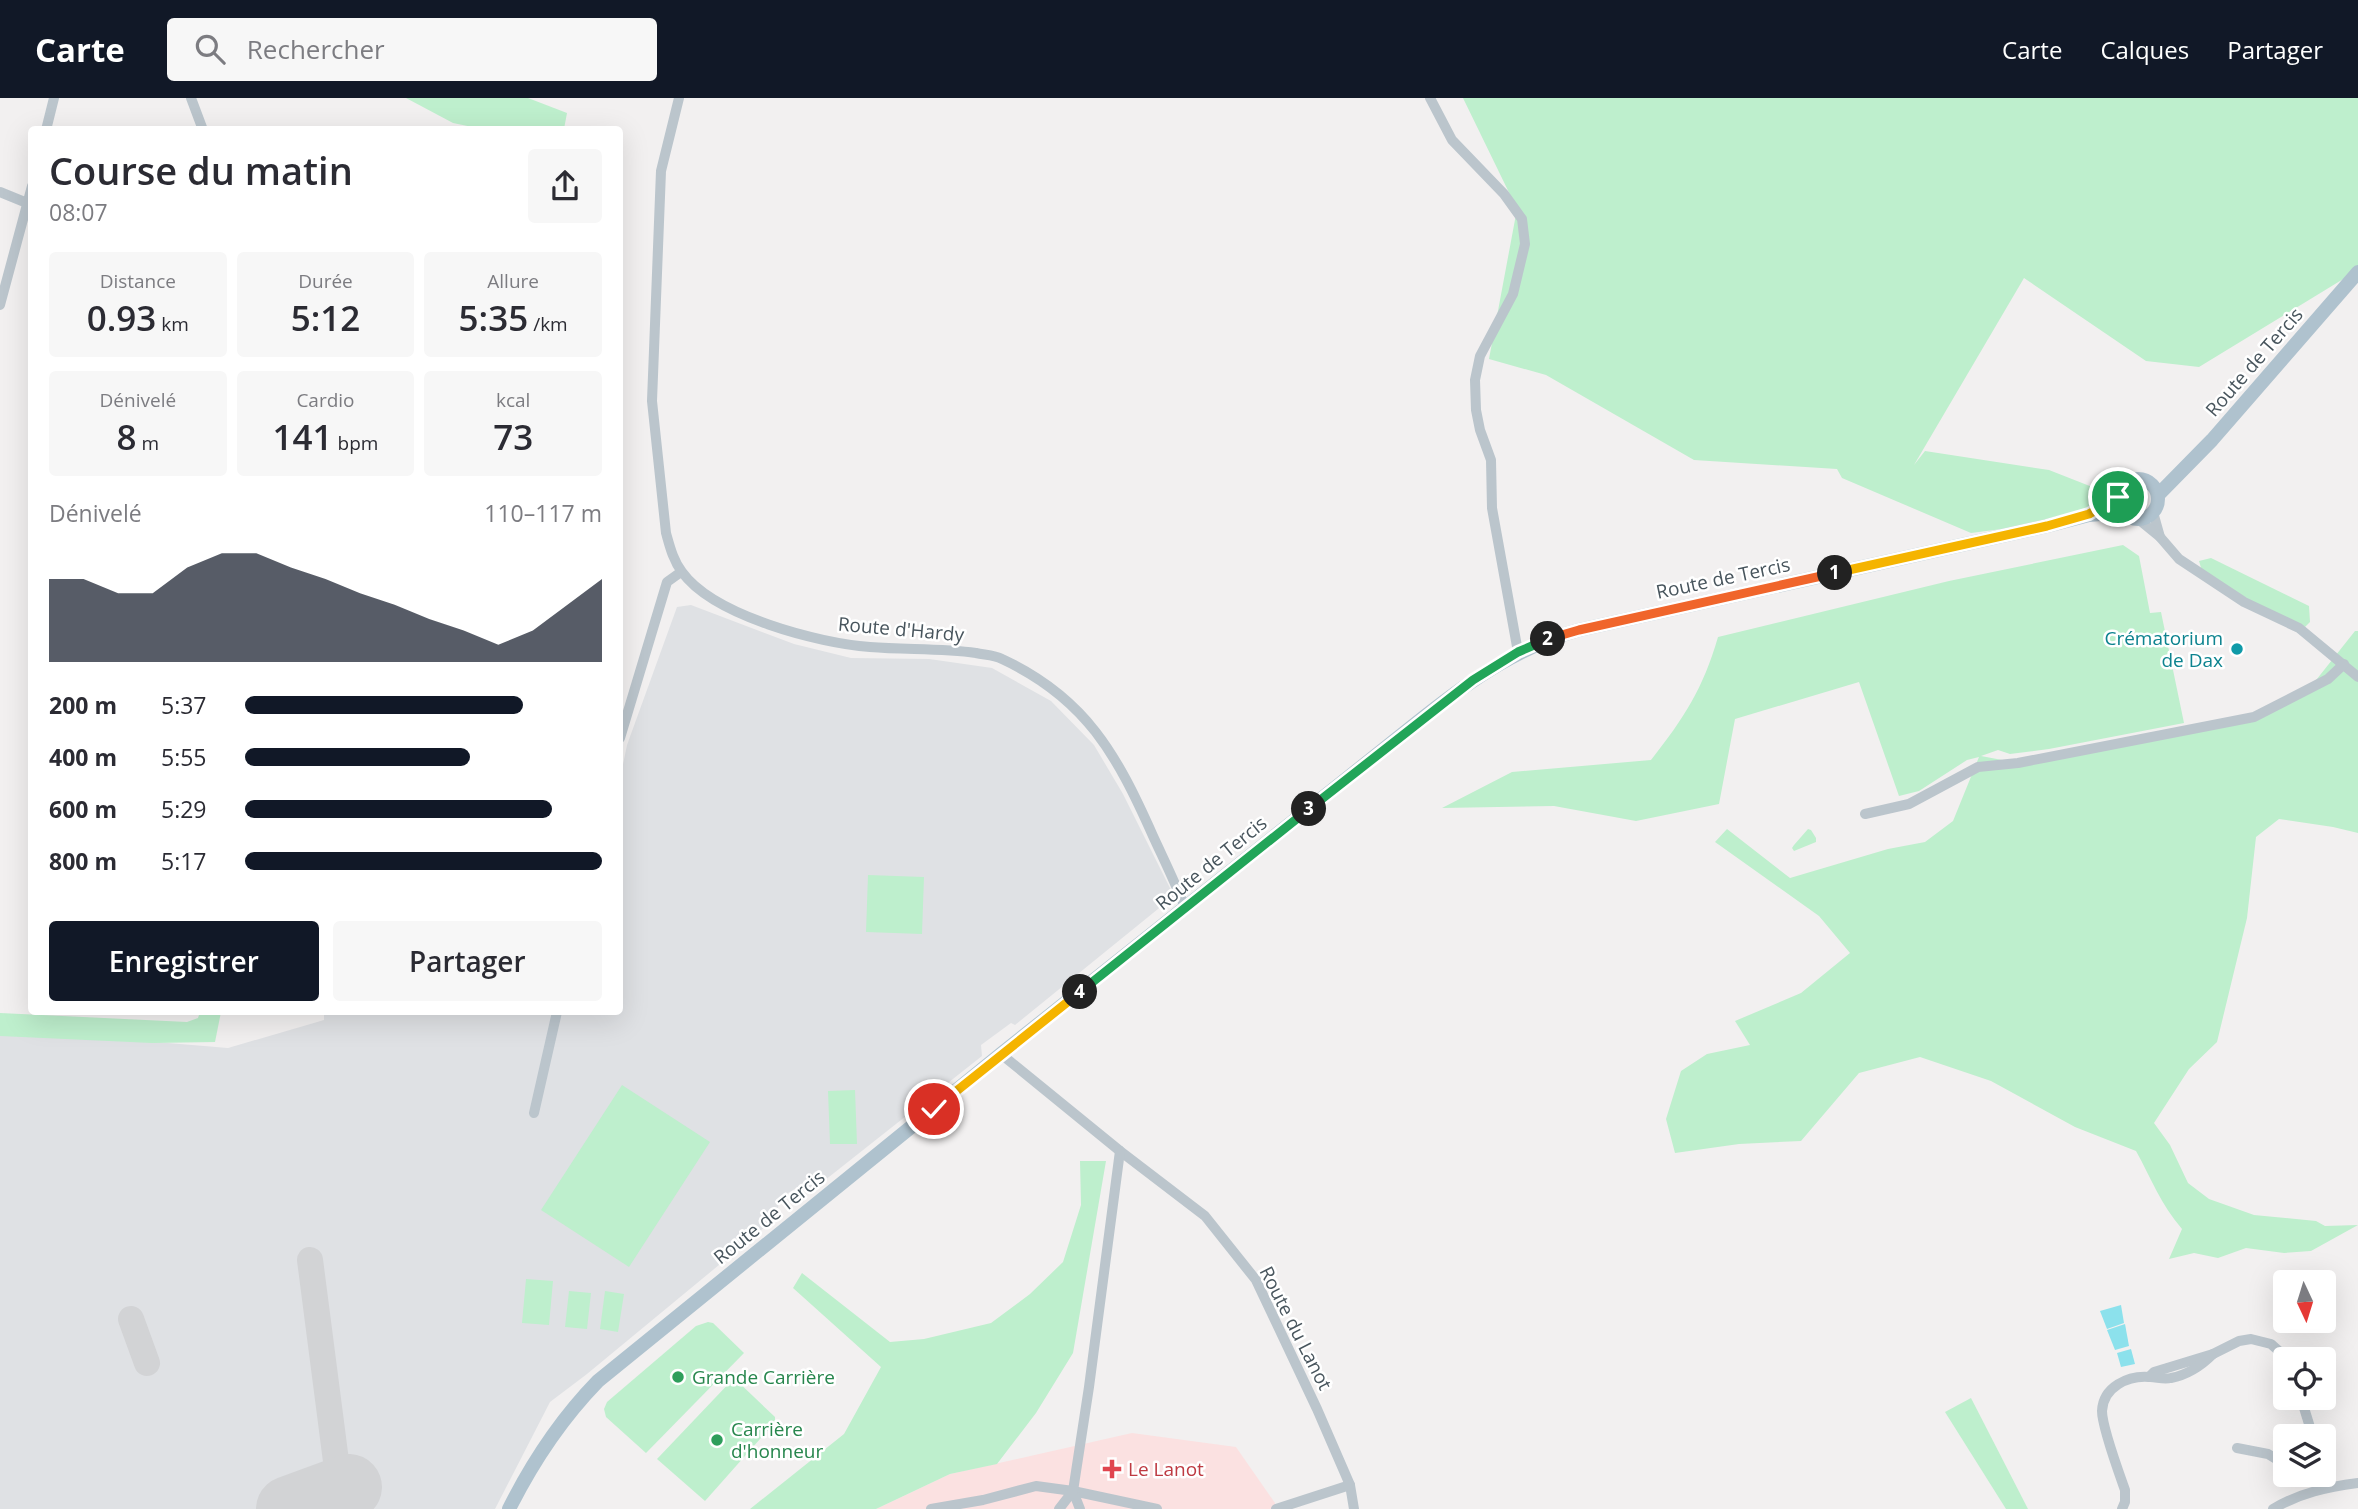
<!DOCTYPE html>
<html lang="fr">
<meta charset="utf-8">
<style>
:root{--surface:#fff;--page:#f7f7f7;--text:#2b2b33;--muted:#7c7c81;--accent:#111827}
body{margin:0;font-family:"Open Sans",sans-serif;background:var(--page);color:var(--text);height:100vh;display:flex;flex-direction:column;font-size:26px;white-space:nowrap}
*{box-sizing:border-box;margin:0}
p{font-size:23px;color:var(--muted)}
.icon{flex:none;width:38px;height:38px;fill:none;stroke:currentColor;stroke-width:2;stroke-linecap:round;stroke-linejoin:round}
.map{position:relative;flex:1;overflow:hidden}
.panel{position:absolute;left:28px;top:28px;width:595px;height:889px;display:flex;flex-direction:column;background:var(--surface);border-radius:7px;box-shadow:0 7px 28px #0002}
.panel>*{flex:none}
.needle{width:46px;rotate:176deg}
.controls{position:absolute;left:2273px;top:1172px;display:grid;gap:14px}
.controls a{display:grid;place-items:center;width:63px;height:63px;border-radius:7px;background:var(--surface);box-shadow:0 7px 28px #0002;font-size:35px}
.pin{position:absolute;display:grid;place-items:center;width:60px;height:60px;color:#fff;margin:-30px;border:4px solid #fff;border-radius:50%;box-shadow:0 2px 7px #0007}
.km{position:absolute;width:35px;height:35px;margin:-18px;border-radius:50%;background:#222;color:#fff;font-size:19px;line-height:35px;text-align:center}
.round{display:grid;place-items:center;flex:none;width:74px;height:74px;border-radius:7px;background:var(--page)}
.overview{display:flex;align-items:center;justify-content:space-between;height:119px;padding:0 21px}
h1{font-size:38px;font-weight:600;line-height:52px}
.figures{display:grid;grid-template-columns:repeat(3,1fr);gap:10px;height:119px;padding:7px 21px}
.figures div{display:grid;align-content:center;border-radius:7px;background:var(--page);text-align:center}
.figures b{font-size:35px;font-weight:600}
.figures small{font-size:19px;font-weight:400}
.figures p{font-size:19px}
.chart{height:196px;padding:14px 21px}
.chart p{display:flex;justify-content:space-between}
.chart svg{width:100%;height:126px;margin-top:7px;fill:var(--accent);opacity:.7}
.cta{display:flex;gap:14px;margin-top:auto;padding:14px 21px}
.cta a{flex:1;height:80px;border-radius:7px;background:var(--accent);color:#fff;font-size:28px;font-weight:600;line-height:80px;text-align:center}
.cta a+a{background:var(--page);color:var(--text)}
ul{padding:0 21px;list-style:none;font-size:23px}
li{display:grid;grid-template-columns:112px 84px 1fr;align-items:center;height:52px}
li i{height:18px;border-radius:9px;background:var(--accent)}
header{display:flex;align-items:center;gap:42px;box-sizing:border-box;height:98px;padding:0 35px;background:var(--accent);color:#fff}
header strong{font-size:33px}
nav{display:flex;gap:38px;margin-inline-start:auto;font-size:24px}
.search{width:490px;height:63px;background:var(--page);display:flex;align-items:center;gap:18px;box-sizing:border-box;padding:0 24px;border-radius:7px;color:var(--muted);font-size:26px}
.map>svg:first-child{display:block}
.medical{fill:#fbe1e1}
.airport{fill:#dfe1e4}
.green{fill:#beefcd}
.water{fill:#8ce1ec}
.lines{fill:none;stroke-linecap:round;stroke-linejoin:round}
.taxiway{stroke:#d2d3d5;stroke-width:26}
.runway{stroke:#d2d3d5;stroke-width:66}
.minor{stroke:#bbc5cc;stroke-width:10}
.major{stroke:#afc2ce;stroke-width:14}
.split-1-casing{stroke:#fff;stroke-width:14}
.split-2-casing{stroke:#fff;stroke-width:14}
.split-3-casing{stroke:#fff;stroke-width:14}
.split-4-casing{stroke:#fff;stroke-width:14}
.split-5-casing{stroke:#fff;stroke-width:14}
.split-1{stroke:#f5b400;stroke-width:9}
.split-2{stroke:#f0652b;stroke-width:9}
.split-3{stroke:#22a559;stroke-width:9}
.split-4{stroke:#22a559;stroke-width:9}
.split-5{stroke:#f5b400;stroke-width:9}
.culture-dot{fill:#0f9aa8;stroke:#fff;stroke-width:2.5}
.leisure-dot{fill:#2e9e5b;stroke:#fff;stroke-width:2.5}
.health-dot{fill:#e0444e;stroke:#fff;stroke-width:2.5}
.labels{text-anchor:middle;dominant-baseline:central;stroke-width:5;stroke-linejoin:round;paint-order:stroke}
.street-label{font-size:19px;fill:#48555d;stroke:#fff}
.culture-label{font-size:19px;fill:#0d838f;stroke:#fff;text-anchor:end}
.leisure-label{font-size:19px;fill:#27864d;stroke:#fff;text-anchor:start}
.health-label{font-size:19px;fill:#be3a42;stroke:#fff;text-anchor:start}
</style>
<header>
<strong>Carte</strong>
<div class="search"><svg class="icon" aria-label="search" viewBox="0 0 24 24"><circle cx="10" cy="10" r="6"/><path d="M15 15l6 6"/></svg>Rechercher</div>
<nav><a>Carte</a><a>Calques</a><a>Partager</a></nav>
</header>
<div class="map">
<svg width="2358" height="1411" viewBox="0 0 2358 1411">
<rect width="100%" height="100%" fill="#f2f0f0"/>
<polygon class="medical" points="1132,1335 1236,1349 1275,1405 1274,1411 876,1411 950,1376"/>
<polygon class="airport" points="691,507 794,546 851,560 929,561 992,570 1051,603 1094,647 1123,696 1174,798 1015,927 1011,925 981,947 982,958 815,1090 804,1091 798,1089 780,1100 777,1115 771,1124 587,1276 550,1304 495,1411 0,1411 0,931 228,950 324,922 324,914 620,914 620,681 627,647 677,509"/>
<g class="green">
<polygon points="406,0 528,0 567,15 564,31 482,31 453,25"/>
<polygon points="1463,0 2358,0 2358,172 2199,269 2146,263 2024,180 1914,367 1925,353 2049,372 2105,394 2102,405 2033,427 1971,435 1842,380 1837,371 1694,362 1546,277 1489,261 1517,111"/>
<path d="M2123 447 2139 458 2150 515 2161 514 2184 625 2049 651 2010 656 1998 652 1981 658 2018 665 2254 619 2309 591 2355 533H2358V735L2333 729 2279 721 2256 739 2247 820 2217 944 2189 971 2154 1025 2170 1047 2188 1085 2209 1101 2254 1117 2316 1123 2325 1128 2358 1127 2311 1153 2284 1155 2246 1150 2218 1160 2194 1155 2169 1161 2182 1131C2161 1107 2151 1080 2136 1053L2075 1029 1991 983 1920 959 1859 975 1801 1043 1739 1046 1675 1055 1666 1021 1681 973 1707 956 1750 947 1735 923 1801 895 1850 855 1819 818 1715 744 1727 731 1790 780 1888 751 1925 744 1953 723 1979 659 1967 662 1919 693 1899 698 1859 584 1735 621 1719 706 1636 723 1554 708 1442 710 1512 674 1651 662C1684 620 1703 591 1718 539L1949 483Z"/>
<polygon points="2211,460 2309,508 2310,524 2305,529 2262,513 2202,473 2199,463"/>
<polygon points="1808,731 1811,732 1816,740 1816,744 1794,753 1792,750 1794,747"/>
<polygon points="868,777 924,779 922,836 866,834"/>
<polygon points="200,914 221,914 215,944 152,945 0,938 0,915 187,924 198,920"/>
<polygon points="622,987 710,1044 629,1169 541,1112"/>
<polygon points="855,992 857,1046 830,1046 828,993"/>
<polygon points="1080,1063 1106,1063 1073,1255 1036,1315 997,1366 950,1376 876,1411 750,1411 844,1336 881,1269 793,1190 802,1175 890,1244 924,1241 991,1225 1030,1196 1063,1164 1081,1107"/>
<polygon points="526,1181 553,1183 549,1227 522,1225"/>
<polygon points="569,1193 591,1195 587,1231 565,1229"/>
<polygon points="605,1193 624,1196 618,1234 600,1231"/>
<polygon points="708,1224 713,1225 744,1255 646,1355 606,1319 604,1311 607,1304 696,1228"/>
<polygon points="734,1280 775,1319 775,1324 705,1403 657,1361"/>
<polygon points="1971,1300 2028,1411 2006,1411 1945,1314"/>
</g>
<g class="water">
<polygon points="2121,1207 2124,1225 2107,1231 2100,1213"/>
<polygon points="2125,1226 2129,1248 2115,1252 2107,1232"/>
<polygon points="2131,1251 2135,1266 2121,1269 2117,1255"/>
</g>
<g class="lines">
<g class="taxiway">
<polyline points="310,1162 336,1363"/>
<polyline points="131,1221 147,1265"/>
<polyline points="300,1409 331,1400 342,1405 346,1411"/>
</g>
<polyline class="runway" points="289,1411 349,1389"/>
<g class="minor">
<polyline points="191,0 203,32"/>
<path d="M679 0 661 73 652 303 666 435C670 449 673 462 682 474 714 518 818 545 870 549 906 552 941 550 976 555 985 557 994 557 1002 561 1086 600 1117 657 1153 738 1164 762 1176 786 1185 810"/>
<polyline points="1430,0 1452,42 1504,96 1522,121 1525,146 1513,196 1480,258 1475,282 1476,312 1480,332 1491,362 1492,410 1518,554"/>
<polyline points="46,32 54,0"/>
<polyline points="0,94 27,105"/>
<polyline points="0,207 32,88"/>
<polyline points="2153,414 2160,439"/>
<polyline points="2138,421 2160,439 2179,461 2244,504 2299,530 2358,579"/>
<polyline points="620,640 667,484 681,474"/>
<polyline points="1865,716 1909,706 1978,669 2018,665 2254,619 2328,581 2344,566"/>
<polyline points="1001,956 1120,1053 1205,1118 1256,1182 1317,1311 1350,1387 1354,1411"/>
<polyline points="534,1015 557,914"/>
<polyline points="2149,1279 2154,1274 2213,1256 2239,1243 2251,1241 2271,1246 2289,1262"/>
<polyline points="2301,1300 2313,1339"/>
<polyline points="2237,1350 2268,1356 2286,1367"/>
<polyline points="2324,1373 2329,1389"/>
<polyline points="1073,1393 1157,1411"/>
<polyline points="1073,1393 1080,1411"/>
<polyline points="931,1411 983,1402 1036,1388 1073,1393 1089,1289 1120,1053"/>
<polyline points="1059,1411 1073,1393"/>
<polyline points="1276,1411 1350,1387"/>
<path d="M2122 1411 2125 1404V1392C2119 1375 2102 1329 2102 1313 2103 1289 2128 1277 2150 1279 2157 1279 2163 1282 2171 1280 2187 1277 2201 1268 2213 1256"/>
<path d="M2273 1411C2299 1395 2328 1389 2358 1385"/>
</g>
<g class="major">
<circle cx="2138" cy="401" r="20"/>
<polyline points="2158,397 2212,342 2358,174"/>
<path d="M509 1411C533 1363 561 1321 598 1283L1001 956 1424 619C1472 581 1520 548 1579 532L2047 428 2089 417 2123 414"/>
</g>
</g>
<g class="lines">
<g class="split-1-casing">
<polyline id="split-1" points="1835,475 2047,428 2089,416 2118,399"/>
</g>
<g class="split-2-casing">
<polyline id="split-2" points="1548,541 1579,532 1835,475"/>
</g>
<g class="split-3-casing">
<polyline id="split-3" points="1309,711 1473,582 1518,554 1548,541"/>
</g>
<g class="split-4-casing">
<polyline id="split-4" points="1080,894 1309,711"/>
</g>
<g class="split-5-casing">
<polyline id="split-5" points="934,1011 1080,894"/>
</g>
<use href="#split-1" class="split-1"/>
<use href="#split-2" class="split-2"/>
<use href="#split-3" class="split-3"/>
<use href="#split-4" class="split-4"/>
<use href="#split-5" class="split-5"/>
</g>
<circle class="culture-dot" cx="2237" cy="551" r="7"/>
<g class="leisure-dot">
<circle cx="678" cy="1279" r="7"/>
<circle cx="717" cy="1342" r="7"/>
</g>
<path class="health-dot" d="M1108.5 1360.5h7v7h7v7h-7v7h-7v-7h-7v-7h7z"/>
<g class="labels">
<g class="street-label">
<text transform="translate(2254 264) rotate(-49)">Route de Tercis</text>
<text transform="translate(1723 480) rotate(-12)">Route de Tercis</text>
<text transform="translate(901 531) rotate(5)">Route d'Hardy</text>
<text transform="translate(1211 765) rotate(-39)">Route de Tercis</text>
<text transform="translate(769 1119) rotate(-39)">Route de Tercis</text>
<text transform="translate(1296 1230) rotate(63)">Route du Lanot</text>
</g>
<g class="culture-label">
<text x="2223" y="540">Crématorium<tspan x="2223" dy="22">de Dax</tspan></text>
</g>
<g class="leisure-label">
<text x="692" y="1279">Grande Carrière</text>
<text x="731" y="1331">Carrière<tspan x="731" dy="22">d'honneur</tspan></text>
</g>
<g class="health-label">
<text x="1128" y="1371">Le Lanot</text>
</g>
</g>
</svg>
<div class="controls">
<a><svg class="needle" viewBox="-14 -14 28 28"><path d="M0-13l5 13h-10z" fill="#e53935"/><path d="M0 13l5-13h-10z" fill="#7c7c81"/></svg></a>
<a><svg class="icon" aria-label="locate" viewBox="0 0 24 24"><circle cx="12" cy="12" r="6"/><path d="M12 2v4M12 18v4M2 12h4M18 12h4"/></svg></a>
<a><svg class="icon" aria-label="layers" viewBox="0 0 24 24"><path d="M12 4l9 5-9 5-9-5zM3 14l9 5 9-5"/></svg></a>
</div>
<div class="pin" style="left:2118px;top:399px;background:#1e9e55"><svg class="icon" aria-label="arrive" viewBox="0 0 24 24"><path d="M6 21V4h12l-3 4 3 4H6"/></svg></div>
<div class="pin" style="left:934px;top:1011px;background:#d93025"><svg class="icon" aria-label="check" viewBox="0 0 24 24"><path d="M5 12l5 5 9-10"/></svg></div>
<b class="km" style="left:1835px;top:475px">1</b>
<b class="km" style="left:1548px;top:541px">2</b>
<b class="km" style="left:1309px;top:711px">3</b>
<b class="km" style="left:1080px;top:894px">4</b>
<section class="panel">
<div class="overview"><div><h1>Course du matin</h1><p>08:07</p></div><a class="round"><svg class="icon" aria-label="share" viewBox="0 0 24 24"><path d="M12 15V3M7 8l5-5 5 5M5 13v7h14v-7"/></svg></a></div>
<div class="figures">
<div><p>Distance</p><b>0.93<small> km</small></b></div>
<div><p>Durée</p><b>5:12</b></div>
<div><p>Allure</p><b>5:35<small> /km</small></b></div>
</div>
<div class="figures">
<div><p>Dénivelé</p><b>8<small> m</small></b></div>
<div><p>Cardio</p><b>141<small> bpm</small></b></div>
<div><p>kcal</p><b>73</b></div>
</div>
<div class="chart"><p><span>Dénivelé</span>110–117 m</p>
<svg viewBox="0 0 160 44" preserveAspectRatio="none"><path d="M0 44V15L10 15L20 20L30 20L40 11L50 6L60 6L70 11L80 15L90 20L100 24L110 29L120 33L130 38L140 33L150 24L160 15V44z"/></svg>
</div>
<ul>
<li><b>200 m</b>5:37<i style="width:78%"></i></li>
<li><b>400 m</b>5:55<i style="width:63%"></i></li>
<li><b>600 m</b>5:29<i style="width:86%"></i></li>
<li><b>800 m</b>5:17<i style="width:100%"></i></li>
</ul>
<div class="cta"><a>Enregistrer</a><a>Partager</a></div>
</section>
</div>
